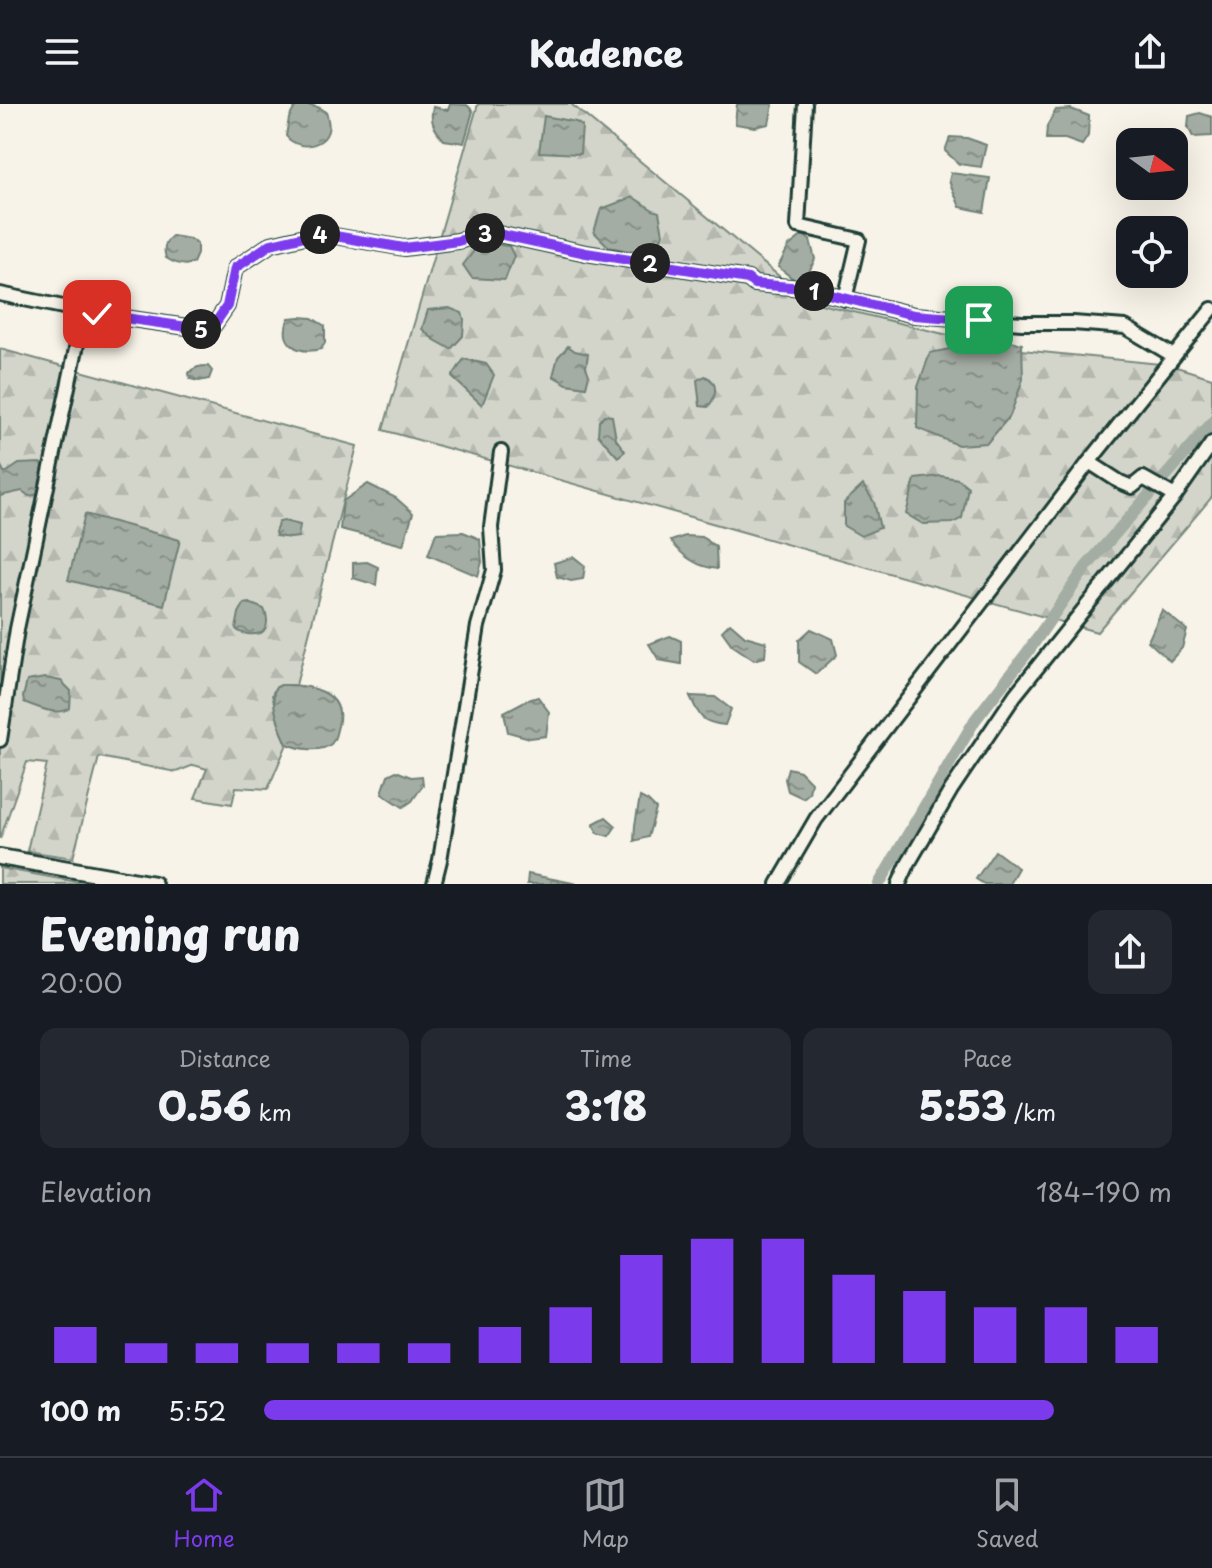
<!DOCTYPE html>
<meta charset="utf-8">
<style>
:root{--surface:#171b24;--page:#242831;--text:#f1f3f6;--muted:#9ea1a6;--line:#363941;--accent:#7c3aed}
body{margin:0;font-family:"Playpen Sans",sans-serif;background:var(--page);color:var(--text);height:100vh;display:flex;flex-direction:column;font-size:30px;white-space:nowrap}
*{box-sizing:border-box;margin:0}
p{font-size:26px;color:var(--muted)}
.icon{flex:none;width:44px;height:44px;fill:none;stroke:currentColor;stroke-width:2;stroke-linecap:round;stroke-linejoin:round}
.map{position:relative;height:780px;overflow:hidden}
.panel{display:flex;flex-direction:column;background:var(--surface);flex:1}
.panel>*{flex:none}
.needle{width:52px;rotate:105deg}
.fabs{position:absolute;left:1116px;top:24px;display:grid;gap:16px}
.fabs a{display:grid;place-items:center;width:72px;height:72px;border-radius:16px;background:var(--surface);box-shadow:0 8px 32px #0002;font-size:40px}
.pin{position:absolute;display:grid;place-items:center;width:68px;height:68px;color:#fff;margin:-34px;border-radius:16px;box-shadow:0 4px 12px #0006}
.km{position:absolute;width:40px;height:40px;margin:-20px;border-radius:50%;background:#222;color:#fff;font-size:22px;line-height:40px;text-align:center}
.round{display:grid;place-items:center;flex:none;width:84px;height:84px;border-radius:16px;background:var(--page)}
.headline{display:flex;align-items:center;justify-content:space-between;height:136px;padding:0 40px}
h1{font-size:44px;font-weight:800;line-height:60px}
.figures{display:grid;grid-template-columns:repeat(3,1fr);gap:12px;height:136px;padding:8px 40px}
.figures div{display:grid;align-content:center;border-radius:16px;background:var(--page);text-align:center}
.figures b{font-size:40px;font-weight:800}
.figures small{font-size:22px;font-weight:400}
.figures p{font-size:22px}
.chart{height:224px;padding:16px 40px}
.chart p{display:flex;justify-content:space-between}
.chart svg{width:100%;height:144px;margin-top:8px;stroke:var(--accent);stroke-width:6}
ul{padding:0 40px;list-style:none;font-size:26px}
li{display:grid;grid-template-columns:128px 96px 1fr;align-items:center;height:60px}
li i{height:20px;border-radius:10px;background:var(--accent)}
header{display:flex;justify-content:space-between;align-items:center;height:104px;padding:0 40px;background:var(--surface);font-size:36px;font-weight:800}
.tab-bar{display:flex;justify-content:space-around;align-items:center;height:112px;border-top:2px solid var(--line);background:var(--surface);font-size:22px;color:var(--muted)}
.tab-bar a{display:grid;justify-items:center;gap:4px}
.tab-bar .current{color:var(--accent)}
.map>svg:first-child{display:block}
.forest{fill:url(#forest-firs);stroke:#79897f;stroke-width:2}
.water{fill:url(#water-ripples);stroke:#6f8077;stroke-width:2}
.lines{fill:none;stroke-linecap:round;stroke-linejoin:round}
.canal{stroke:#a4ada3;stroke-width:12}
.minor-casing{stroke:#1f3d34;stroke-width:18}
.tertiary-casing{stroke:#1f3d34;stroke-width:20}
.minor{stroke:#f7f3e8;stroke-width:12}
.tertiary{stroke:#f7f3e8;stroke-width:14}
.route-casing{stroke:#fff;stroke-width:16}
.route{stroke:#7c3aed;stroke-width:10}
</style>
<header><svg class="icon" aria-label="menu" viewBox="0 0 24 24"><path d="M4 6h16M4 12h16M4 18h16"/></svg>Kadence<svg class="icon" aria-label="share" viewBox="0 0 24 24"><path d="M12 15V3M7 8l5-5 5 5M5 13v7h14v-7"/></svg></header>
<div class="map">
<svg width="1212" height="780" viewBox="0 0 1212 780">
<defs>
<pattern id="forest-firs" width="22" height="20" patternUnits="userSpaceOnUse" patternTransform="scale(2)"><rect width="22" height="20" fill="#d3d5ca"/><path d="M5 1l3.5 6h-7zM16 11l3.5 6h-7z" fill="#b5b8ae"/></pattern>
<pattern id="water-ripples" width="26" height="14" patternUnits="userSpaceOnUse" patternTransform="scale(2)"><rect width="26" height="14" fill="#a4ada3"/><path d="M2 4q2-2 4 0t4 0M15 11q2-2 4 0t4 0" fill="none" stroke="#858e86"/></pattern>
</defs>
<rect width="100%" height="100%" fill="#f7f3e8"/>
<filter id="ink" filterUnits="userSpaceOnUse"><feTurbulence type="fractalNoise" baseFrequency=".0125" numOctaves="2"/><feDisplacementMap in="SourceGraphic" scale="16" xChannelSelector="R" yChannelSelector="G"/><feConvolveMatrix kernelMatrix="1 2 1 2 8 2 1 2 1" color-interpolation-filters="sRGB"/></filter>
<g filter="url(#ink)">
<g class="forest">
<polygon points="478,0 571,0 809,197 1001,244 1170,261 1212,274 1212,393 1097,528 383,326"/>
<polygon points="0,245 357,342 296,581 281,581 275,584 272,591 281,625 287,640 268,685 236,683 232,700 195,694 207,665 194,661 176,668 99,653 73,754 27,747 47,660 27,658 0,735"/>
<polygon points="0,764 88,780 0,780"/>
</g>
<g class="water">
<path d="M303 0C309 2 317 2 322 5 327 8 327 10 328 16 334 41 300 50 286 32L289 14 295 3Z"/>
<path d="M450 0 467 1 473 7 464 39 444 36C435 26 429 17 433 3L448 6Z"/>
<polygon points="737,0 773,0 769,20 755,23 735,20"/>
<polygon points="1071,5 1089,12 1088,32 1082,41 1065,35 1046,35 1047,22 1056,6"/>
<polygon points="1200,9 1212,13 1212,32 1193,33 1188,23 1189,12"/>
<polygon points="544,12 576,18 582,22 580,50 539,48"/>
<polygon points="950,33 967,34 986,41 981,63 959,60 945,47"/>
<polygon points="951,69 990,74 984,108 960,103 949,77"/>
<polygon points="633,93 653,106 659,108 663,130 656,147 639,149 609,143 594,128 601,105"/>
<polygon points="803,131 810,136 815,155 805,177 796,177 778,163 789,142"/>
<path d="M172 132 190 135 197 140V150L193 159C184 163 174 159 166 154 163 145 164 138 172 132Z"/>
<polygon points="480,139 509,142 514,152 505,176 472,174 463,161"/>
<polygon points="449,204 462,209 464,215 463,232 451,245 433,235 422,225 428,206"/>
<path d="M300 213 312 214 325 222V239L321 245C297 251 278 239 289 214Z"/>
<polygon points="1001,234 1022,240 1023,275 1010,312 987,339 958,341 917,324 918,283 930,249"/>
<polygon points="568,242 575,247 588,250 586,263 589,271 586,283 567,280 553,272 558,253"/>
<polygon points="464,255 486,260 494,271 482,301 452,273"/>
<path d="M208 262 212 267 209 275 199 277 190 275 189 269C194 263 200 262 208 262Z"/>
<path d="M705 272C719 278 717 292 708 303L700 302 697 276Z"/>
<polygon points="604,311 612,312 616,335 625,347 618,353 598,331 599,317"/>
<polygon points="40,359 44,362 44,368 40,390 29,392 22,387 0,392 0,360 4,368 7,368 19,360"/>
<polygon points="941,372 958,375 968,383 962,414 953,419 923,420 906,410 915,375"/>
<polygon points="368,380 396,394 413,409 403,441 340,425 343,397"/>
<polygon points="863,381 874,398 880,424 861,432 844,422 844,399"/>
<polygon points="85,410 180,436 164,501 68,476"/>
<polygon points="284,417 300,421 298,433 291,434 276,432 275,428 279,418"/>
<polygon points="463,428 480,435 482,458 478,472 428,451 436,429"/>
<path d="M685 432 702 433 716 443 717 465C697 463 683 453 671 437Z"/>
<polygon points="574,453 585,462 583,475 571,477 557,473 554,459"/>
<polygon points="367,458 378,463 376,481 353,474 353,459"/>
<path d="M249 499 264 505C268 513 269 524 261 529 253 531 242 531 236 525L239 509 244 500Z"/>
<polygon points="1162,506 1187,526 1182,544 1170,557 1148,537"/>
<polygon points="730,519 745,532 766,538 765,553 754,556 732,541 722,527"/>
<polygon points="811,525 833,535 837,551 816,570 799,558 799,536"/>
<polygon points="670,532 681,537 681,560 659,556 649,540"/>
<path d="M45 574 61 577 71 587 70 604C58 613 37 603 24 598L23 593 27 577Z"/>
<path d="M281 581C308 580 347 587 338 622 336 628 336 635 331 640 320 649 300 645 287 640 280 626 270 597 275 584Z"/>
<path d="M690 592 715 593 731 605 725 621C701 619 699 612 690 592Z"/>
<polygon points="538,593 549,608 546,632 530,634 508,628 504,608 525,597"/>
<polygon points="788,664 800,667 811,678 809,689 803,694 788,687 785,675"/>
<polygon points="396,667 411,673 422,672 423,681 412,697 403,703 382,689 388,671"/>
<polygon points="640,693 648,697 656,705 648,733 634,737 635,721"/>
<polygon points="606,713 616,722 609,732 598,729 593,720"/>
<polygon points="995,747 1018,764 1009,780 984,780 976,775"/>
<polygon points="528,770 578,780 527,780"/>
</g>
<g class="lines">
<polyline class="canal" points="879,780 975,616 1027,549 1086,463 1212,319"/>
<g class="minor-casing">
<g id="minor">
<polyline points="805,0 798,122 859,136 845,195"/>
<polyline points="0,190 97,210 201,225 214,221 227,202 235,164 271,140 318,129 404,144 458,137 489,128 586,149 748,175 754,180 803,184 914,211 1022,219 1073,219 1125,223 1174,252"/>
<polyline points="1175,392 1143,374 1132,383 1120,378 1089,358 1212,205"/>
<polyline points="0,636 17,525 84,207"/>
<polyline points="434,780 440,756 478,522 494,466 491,423 501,348"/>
<polyline points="778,780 816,715 1089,358"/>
<polyline points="899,780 908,760 951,686 1015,591 1175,392 1212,339"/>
</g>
</g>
<g class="tertiary-casing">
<polyline id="tertiary" points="0,753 154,780"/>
</g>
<use href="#minor" class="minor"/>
<use href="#tertiary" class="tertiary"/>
</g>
</g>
<g class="lines" filter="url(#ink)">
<g class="route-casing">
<polyline id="route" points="97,210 201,225 214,221 227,202 235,164 271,140 318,129 404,144 458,137 489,128 586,149 748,175 754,180 803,184 914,211 979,216"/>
</g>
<use href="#route" class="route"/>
</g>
</svg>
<div class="fabs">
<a><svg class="needle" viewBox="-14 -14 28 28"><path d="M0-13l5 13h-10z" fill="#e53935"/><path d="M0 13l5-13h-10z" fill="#9ea1a6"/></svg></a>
<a><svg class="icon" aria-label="locate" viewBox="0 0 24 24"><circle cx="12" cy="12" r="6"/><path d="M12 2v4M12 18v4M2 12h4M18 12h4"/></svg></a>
</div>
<div class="pin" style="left:979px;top:216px;background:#1e9e55"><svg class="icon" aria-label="arrive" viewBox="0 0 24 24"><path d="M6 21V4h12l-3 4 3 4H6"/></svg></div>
<div class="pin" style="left:97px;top:210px;background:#d93025"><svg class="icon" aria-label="check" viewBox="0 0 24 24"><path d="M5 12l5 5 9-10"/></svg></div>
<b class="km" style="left:814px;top:187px">1</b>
<b class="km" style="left:650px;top:159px">2</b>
<b class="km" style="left:485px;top:129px">3</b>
<b class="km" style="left:320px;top:130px">4</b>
<b class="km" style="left:201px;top:225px">5</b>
</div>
<section class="panel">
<div class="headline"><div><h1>Evening run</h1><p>20:00</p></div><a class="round"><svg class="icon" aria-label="share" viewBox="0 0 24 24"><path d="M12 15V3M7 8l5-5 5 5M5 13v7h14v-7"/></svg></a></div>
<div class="figures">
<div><p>Distance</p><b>0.56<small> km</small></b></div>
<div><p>Time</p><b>3:18</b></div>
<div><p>Pace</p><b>5:53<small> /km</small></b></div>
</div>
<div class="chart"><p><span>Elevation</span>184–190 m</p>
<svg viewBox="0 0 160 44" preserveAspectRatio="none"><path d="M5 44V33M15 44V38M25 44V38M35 44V38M45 44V38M55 44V38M65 44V33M75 44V27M85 44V11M95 44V6M105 44V6M115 44V17M125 44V22M135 44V27M145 44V27M155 44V33"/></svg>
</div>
<ul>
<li><b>100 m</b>5:52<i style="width:87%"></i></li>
</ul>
</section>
<nav class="tab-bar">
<a class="current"><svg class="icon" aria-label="home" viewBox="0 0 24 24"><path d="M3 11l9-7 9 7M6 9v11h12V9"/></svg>Home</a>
<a><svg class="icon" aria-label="map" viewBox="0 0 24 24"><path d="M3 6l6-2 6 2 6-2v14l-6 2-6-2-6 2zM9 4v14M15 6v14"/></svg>Map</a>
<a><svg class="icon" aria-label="saved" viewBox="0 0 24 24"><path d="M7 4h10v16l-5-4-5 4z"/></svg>Saved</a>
</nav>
